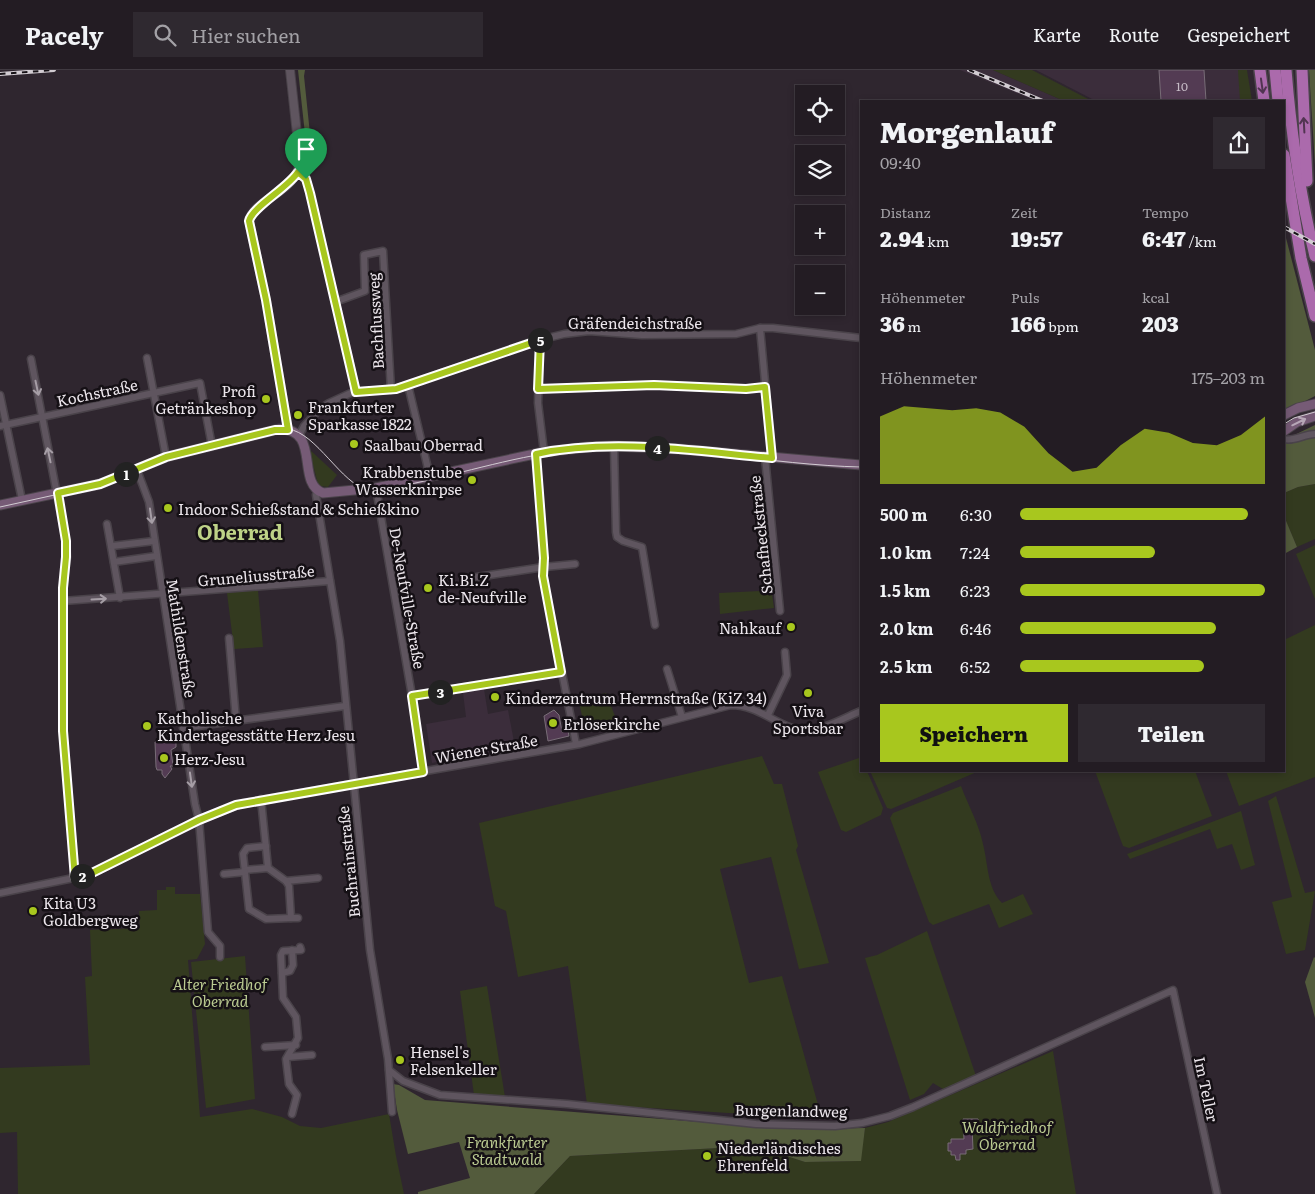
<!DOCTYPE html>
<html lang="de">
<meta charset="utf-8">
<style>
:root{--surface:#231c23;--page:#2f2930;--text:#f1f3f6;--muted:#a3a1a6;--line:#403a41;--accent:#a8c71e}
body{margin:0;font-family:Literata,serif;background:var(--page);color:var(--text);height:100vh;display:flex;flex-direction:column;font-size:19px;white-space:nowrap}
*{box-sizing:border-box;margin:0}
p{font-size:16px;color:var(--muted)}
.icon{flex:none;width:28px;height:28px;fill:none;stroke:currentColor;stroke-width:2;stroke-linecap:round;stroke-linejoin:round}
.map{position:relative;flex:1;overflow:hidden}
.panel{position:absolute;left:860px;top:30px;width:425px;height:672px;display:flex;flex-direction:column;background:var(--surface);border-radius:0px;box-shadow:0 2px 8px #0003,0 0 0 1px var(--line)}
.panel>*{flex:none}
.buttons{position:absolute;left:795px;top:15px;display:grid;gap:10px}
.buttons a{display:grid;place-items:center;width:50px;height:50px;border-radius:0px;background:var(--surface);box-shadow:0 2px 8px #0003,0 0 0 1px var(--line);font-size:25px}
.pin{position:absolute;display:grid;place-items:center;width:42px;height:42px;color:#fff;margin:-51px -21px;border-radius:50% 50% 50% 0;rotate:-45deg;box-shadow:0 0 5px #0007}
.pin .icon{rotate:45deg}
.km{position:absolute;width:25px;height:25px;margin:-12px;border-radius:50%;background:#222;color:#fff;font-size:14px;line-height:25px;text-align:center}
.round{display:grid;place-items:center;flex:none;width:52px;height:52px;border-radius:0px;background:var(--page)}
.headline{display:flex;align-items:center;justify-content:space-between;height:85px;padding:0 20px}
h1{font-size:28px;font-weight:800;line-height:38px}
.metrics{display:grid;grid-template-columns:repeat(3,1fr);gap:8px;height:85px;padding:5px 20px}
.metrics div{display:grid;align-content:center}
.metrics b{font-size:21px;font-weight:800}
.metrics small{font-size:14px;font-weight:400}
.metrics p{font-size:14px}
.chart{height:140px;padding:10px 20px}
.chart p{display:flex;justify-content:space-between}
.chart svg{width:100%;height:90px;margin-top:5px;fill:var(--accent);opacity:.7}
.primary-button{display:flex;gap:10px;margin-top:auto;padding:10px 20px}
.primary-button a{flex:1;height:58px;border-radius:0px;background:var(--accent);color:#111;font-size:20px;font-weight:800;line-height:58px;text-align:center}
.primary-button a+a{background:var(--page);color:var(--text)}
ul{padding:0 20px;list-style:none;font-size:16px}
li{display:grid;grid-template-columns:80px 60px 1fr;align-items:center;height:38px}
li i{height:12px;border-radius:6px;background:var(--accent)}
header{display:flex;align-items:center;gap:30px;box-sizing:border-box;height:70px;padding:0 25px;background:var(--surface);border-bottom:1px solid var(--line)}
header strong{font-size:24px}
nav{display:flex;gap:28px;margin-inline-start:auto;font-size:18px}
.search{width:350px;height:45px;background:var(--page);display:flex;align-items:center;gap:12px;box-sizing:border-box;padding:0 18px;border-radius:0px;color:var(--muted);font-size:19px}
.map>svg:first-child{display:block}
.built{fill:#3b2d3b}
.green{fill:#333a1f}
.forest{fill:#535b3c}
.building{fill:#533b53;stroke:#786d77}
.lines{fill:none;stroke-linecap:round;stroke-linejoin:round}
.minor-casing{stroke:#4a434a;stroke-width:9}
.tertiary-casing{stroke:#4a434a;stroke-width:10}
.secondary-casing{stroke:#4a434a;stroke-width:11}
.motorway-casing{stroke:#4a434a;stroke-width:14}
.minor{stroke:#5f555f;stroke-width:6}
.tertiary{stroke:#5f555f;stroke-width:8}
.secondary{stroke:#765b76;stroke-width:9}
.motorway{stroke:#ab6aac;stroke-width:11}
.tram{stroke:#d2ccd2;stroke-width:1}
.rail-casing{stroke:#d2ccd2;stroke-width:4}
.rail{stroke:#151015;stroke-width:2;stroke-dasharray:5.5;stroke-linecap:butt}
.oneway{stroke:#513451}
.oneway2{stroke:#a69ea6}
.oneway3{stroke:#b7a7b7}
.route-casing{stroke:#fff;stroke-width:10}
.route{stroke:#a8c71e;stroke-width:6}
.poi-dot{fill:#a8c71e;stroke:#151015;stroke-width:2}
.labels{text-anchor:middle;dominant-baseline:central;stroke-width:5;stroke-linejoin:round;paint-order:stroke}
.number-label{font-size:12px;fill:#c6bbc6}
.street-label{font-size:15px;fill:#ece6ec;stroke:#151015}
.poi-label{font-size:15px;fill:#ece6ec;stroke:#151015;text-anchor:start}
.park-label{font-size:15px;font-style:italic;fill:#bbcb91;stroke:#151015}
.district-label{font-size:20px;font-weight:bold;fill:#bed287;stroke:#151015}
</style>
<header>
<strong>Pacely</strong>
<div class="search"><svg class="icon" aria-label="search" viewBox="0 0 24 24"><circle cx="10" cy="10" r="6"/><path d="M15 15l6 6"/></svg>Hier suchen</div>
<nav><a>Karte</a><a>Route</a><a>Gespeichert</a></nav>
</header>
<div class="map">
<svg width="1315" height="1124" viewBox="0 0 1315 1124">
<rect width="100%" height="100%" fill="#2f262f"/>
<g class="built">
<polygon points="960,0 993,0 1064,31 1036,31"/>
<polygon points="1036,0 1242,0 1244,31 1096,31"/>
<polygon points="484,619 488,644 508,640 515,677 432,693 426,654 466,647 463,623"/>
</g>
<g class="green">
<polygon points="993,0 1032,0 1092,31 1064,31"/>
<polygon points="1238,0 1247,0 1252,31 1240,31"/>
<polygon points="309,379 337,405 328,417 321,416 318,414"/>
<polygon points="1315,414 1315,469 1297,477 1284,446 1284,423 1298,417"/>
<polygon points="1315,475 1315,529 1296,484"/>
<polygon points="258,520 263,577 234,579 227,523"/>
<polygon points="760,521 772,524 774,538 720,544 719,523"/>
<polygon points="1315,555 1315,707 1239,736 1226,701 1284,701 1284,570"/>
<polygon points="606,623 618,654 586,662 578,629"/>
<polygon points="762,686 774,714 782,714 798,776 796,780 829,893 799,899 771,787 720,799 749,913 782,906 822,1049 587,1034 568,896 518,907 506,841 495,836 479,753"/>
<polygon points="859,688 861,692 861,701 867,701 883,738 881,745 846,762 841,760 818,702"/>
<polygon points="870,701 979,701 891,739 887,738"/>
<polygon points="1095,701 1195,701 1212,746 1129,778 1123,776"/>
<path d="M961 716C968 735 979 754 983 774 988 793 987 818 1002 833L1023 824 1033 844 999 858 989 834 933 855 929 852 890 748 893 743Z"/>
<polygon points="1276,726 1305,823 1315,821 1305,880 1286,884 1272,832 1292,827 1268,731"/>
<polygon points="1241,741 1255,795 1241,800 1232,774 1217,779 1210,759 1130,789 1127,784"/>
<polygon points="166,817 175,817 175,824 200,824 205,874 197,889 188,890 200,1047 252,1039 282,1047 300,1056 321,1058 389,1044 396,1086 404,1124 18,1124 17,1062 0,1063 0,998 90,995 85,907 92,906 90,860 140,858 139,841 157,840 157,820 166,820"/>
<polygon points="927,861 976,1006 943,1019 933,1013 924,1024 910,1030 865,888 877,885"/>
<polygon points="245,886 255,1029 206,1038 191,892"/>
<polygon points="487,916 505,1027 474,1025 460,921"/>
<polygon points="1053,981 1076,1124 534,1124 570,1086 756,1076 805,1092 860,1091 865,1058 888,1052"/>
</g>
<g class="forest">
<polygon points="298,0 305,0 304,6 310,64 308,66 305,64"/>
<polygon points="1309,0 1315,0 1315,95"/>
<polygon points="1284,167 1286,168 1315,280 1315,326 1284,342"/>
<polygon points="1315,355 1315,414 1298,417 1284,423 1284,370"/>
<polygon points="1284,446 1297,477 1284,484"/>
<polygon points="1314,887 1315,888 1315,948 1305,912"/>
<polygon points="393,1014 399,1015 425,1030 763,1057 811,1059 865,1058 861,1091 805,1092 756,1076 570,1086 534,1124 418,1124 418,1122 470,1108 459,1072 408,1084 397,1040"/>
</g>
<g class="building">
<polygon points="1159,0 1204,0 1206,31 1161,31"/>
<polygon points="554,640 559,645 562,662 568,661 569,666 548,671 544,646"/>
<polygon points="166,670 176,671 176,677 171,680 173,696 170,696 172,699 165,708 162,704 162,700 157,700 156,697 155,672 160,670"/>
<polygon points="963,1049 978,1049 979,1057 972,1057 973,1079 966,1080 966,1084 960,1084 960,1090 956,1090 955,1085 951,1085 951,1081 948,1081 948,1073 951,1073 951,1069 964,1069"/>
</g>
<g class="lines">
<g class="minor-casing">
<g id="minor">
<polyline points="298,102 306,109 310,123 356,321"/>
<polyline points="335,232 365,221 364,185 383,181 391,320"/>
<polyline points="760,258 772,387"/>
<polyline points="540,270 538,333 544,382"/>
<polyline points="147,288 166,387"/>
<polyline points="31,289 66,471 67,487 63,517 63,661 75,807"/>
<polyline points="408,315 430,407"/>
<polyline points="538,319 655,315 746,319 765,317"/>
<polyline points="0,325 22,430"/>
<polyline points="0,356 200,313 212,376"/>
<polyline points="299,366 304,356 319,340 329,333 353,322 396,319 531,272 564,264 589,261 642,265 736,264 760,258 773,258 861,268"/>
<path d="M1284 369C1294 372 1304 364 1315 364"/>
<polyline points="614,376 616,462 617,467 623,471 642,477 655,555"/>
<polyline points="536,384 544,488 543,506 576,674"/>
<polyline points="765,387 780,541"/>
<polyline points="137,400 149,432 195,734 199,750 208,862 220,876 220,887"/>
<polyline points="376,418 412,626 423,702"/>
<polyline points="317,421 316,425 340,571 370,880 388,989 392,1042"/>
<polyline points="107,454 120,528"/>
<polyline points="112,476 154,471"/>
<polyline points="114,492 156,486"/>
<polyline points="477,507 544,497 575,494"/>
<polyline points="63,531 330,511"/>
<polyline points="229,568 236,650"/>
<polyline points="667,599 682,647"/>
<polyline points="412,626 561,601"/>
<polyline points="768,645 787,605 785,582"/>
<polyline points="183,658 345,636"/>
<polyline points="261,729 268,798"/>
<polyline points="266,776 247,778 243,784 249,839 266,849 291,848"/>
<polyline points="245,800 268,798 286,811 318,808"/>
<polyline points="224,804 245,802"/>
<polyline points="286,811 289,816 291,848 298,848"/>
<path d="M0 823 88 805 199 750 243 733 580 674 731 635C761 635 780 660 805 660 824 660 844 648 861 641"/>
<polyline points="282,903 290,901 293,895 292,880"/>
<polyline points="265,977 296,975"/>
<polyline points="288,987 312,985"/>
<polyline points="389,1000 403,1011 440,1025 567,1034 756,1054 835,1056 862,1053 890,1046 913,1037 1173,920 1217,1124"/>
<polyline points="292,1044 297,1025 289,1014 286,989 298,968 296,947 283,928 281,885 283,881 301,880 300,877"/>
</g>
</g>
<g class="tertiary-casing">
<path id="tertiary" d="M288 360 266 230 249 151C253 129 298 122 300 91L290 0"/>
</g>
<g class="secondary-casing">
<g id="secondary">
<polyline points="1284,345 1298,338 1315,334"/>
<polyline points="1284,361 1297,352 1315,346"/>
<path d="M0 435 100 414 166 387 279 359C322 359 295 413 323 423L376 418 544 382 588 377 614 376 679 379 861 395"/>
</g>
</g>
<g class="motorway-casing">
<g id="motorway">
<polyline points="1260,0 1264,31"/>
<polyline points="1275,0 1278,31"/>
<path d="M1286 0C1291 62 1300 125 1315 186"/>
<polyline points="1302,0 1307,111"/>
<polyline points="1284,85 1301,188 1315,246"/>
</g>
</g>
<use href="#minor" class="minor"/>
<use href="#tertiary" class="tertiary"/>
<use href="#secondary" class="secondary"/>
<use href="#motorway" class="motorway"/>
<g class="tram">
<polyline points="1284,354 1294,348 1315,342"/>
<path d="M0 437 100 415 168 388 288 359C317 363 341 414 368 420 384 423 405 415 420 412 475 400 530 382 586 379 678 373 770 395 861 397"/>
</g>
<g class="rail-casing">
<g id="rail">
<polyline points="969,0 1043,31"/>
<polyline points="0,4 54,0"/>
<polyline points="1284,157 1315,174"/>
</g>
</g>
<use href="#rail" class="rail"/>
</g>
<defs><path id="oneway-shaft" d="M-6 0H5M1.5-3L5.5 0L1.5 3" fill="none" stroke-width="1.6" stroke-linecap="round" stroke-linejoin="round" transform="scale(1.25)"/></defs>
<g class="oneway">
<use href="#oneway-shaft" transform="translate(1262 16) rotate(82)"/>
<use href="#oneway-shaft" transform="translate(1304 55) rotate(-93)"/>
</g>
<g class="oneway2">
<use href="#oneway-shaft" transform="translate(37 318) rotate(78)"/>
<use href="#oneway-shaft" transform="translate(49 385) rotate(-102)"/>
<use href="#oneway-shaft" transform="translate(151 446) rotate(82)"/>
<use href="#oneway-shaft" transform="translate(99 529) rotate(-3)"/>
<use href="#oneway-shaft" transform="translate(191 710) rotate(82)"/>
</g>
<use class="oneway3" href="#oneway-shaft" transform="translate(1299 352) rotate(-26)"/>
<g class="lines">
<g class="route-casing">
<path id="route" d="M298 102 306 109 310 123 356 322 396 319 540 270 538 319 654 315 746 319 765 317 772 388C694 381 613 368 536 384L544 488 543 506 561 602 412 626 423 702 236 735 199 750 88 805 75 808 63 661V518L66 487V471L58 423 100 414 166 387 275 360H288L266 230 249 151C252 137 288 118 298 102Z"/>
</g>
<use href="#route" class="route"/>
</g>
<g class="poi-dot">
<circle cx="266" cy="329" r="5"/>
<circle cx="298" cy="345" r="5"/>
<circle cx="354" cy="374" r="5"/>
<circle cx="472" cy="410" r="5"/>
<circle cx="168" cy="438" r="5"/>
<circle cx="428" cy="518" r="5"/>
<circle cx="791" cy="557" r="5"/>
<circle cx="808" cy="623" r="5"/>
<circle cx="495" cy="627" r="5"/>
<circle cx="553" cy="653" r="5"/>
<circle cx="147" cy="656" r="5"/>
<circle cx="164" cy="688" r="5"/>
<circle cx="33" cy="841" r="5"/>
<circle cx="400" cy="990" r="5"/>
<circle cx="707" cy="1086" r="5"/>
</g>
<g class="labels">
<g class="number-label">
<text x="1182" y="16">10</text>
</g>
<g class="street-label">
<text transform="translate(375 251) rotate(-93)">Bachflussweg</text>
<text x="635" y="252">Gräfendeichstraße</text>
<text transform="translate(97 322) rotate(-12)">Kochstraße</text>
<text transform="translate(760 465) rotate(-96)">Schafheckstraße</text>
<text transform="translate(256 505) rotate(-5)">Gruneliusstraße</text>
<text transform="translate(408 528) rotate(80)">De-Neufville-Straße</text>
<text transform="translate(182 568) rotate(81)">Mathildenstraße</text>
<text transform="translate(486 678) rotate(-10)">Wiener Straße</text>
<text transform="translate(348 792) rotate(-96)">Buchrainstraße</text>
<text transform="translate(1207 1019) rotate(78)">Im Teller</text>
<text transform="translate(791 1040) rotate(1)">Burgenlandweg</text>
</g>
<g class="poi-label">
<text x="256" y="320" text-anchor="end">Profi<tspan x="256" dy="17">Getränkeshop</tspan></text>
<text x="308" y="336">Frankfurter<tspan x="308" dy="17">Sparkasse 1822</tspan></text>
<text x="364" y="374">Saalbau Oberrad</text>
<text x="462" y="401" text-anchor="end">Krabbenstube<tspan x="462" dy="17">Wasserknirpse</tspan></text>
<text x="178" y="438">Indoor Schießstand &amp; Schießkino</text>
<text x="438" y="509">Ki.Bi.Z<tspan x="438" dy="17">de-Neufville</tspan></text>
<text x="781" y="557" text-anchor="end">Nahkauf</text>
<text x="505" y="627">Kinderzentrum Herrnstraße (KiZ 34)</text>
<text x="808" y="640" text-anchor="middle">Viva<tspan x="808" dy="17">Sportsbar</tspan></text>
<text x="157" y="647">Katholische<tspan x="157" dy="17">Kindertagesstätte Herz Jesu</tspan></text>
<text x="563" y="653">Erlöserkirche</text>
<text x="174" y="688">Herz-Jesu</text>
<text x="43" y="832">Kita U3<tspan x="43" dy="17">Goldbergweg</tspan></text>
<text x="410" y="981">Hensel's<tspan x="410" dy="17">Felsenkeller</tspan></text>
<text x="717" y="1077">Niederländisches<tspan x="717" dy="17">Ehrenfeld</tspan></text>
</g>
<g class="park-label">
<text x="220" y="913">Alter Friedhof<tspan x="220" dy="17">Oberrad</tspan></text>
<text x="1007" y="1056">Waldfriedhof<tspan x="1007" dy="17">Oberrad</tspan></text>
<text x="507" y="1071">Frankfurter<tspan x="507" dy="17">Stadtwald</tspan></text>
</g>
<g class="district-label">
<text x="240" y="461">Oberrad</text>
</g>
</g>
</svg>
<div class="buttons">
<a><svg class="icon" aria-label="locate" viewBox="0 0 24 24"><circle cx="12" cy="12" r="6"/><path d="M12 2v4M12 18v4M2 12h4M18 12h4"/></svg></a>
<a><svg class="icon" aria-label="layers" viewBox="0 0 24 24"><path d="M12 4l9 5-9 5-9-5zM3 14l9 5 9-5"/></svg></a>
<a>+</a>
<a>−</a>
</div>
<div class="pin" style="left:306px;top:109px;background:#1e9e55"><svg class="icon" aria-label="arrive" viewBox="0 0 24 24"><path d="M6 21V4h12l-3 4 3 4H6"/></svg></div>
<b class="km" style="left:126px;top:404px">1</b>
<b class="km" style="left:82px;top:806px">2</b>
<b class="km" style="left:440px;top:622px">3</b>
<b class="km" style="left:657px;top:378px">4</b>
<b class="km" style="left:540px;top:270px">5</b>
<section class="panel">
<div class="headline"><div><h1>Morgenlauf</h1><p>09:40</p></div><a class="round"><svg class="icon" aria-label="share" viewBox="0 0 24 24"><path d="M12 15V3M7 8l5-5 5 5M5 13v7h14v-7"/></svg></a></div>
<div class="metrics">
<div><p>Distanz</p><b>2.94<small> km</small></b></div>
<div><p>Zeit</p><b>19:57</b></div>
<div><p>Tempo</p><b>6:47<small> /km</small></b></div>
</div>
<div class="metrics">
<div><p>Höhenmeter</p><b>36<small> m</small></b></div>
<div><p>Puls</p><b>166<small> bpm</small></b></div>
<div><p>kcal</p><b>203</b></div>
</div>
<div class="chart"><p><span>Höhenmeter</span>175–203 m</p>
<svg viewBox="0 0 160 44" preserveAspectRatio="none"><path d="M0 44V11L10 6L20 7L30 8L40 7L50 9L60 16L70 29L80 38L90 36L100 25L110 17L120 19L130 24L140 25L150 20L160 11V44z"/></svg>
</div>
<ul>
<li><b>500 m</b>6:30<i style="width:93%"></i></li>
<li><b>1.0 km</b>7:24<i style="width:55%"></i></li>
<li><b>1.5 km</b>6:23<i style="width:100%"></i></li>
<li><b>2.0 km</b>6:46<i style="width:80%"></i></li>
<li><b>2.5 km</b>6:52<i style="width:75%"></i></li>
</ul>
<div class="primary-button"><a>Speichern</a><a>Teilen</a></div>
</section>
</div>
